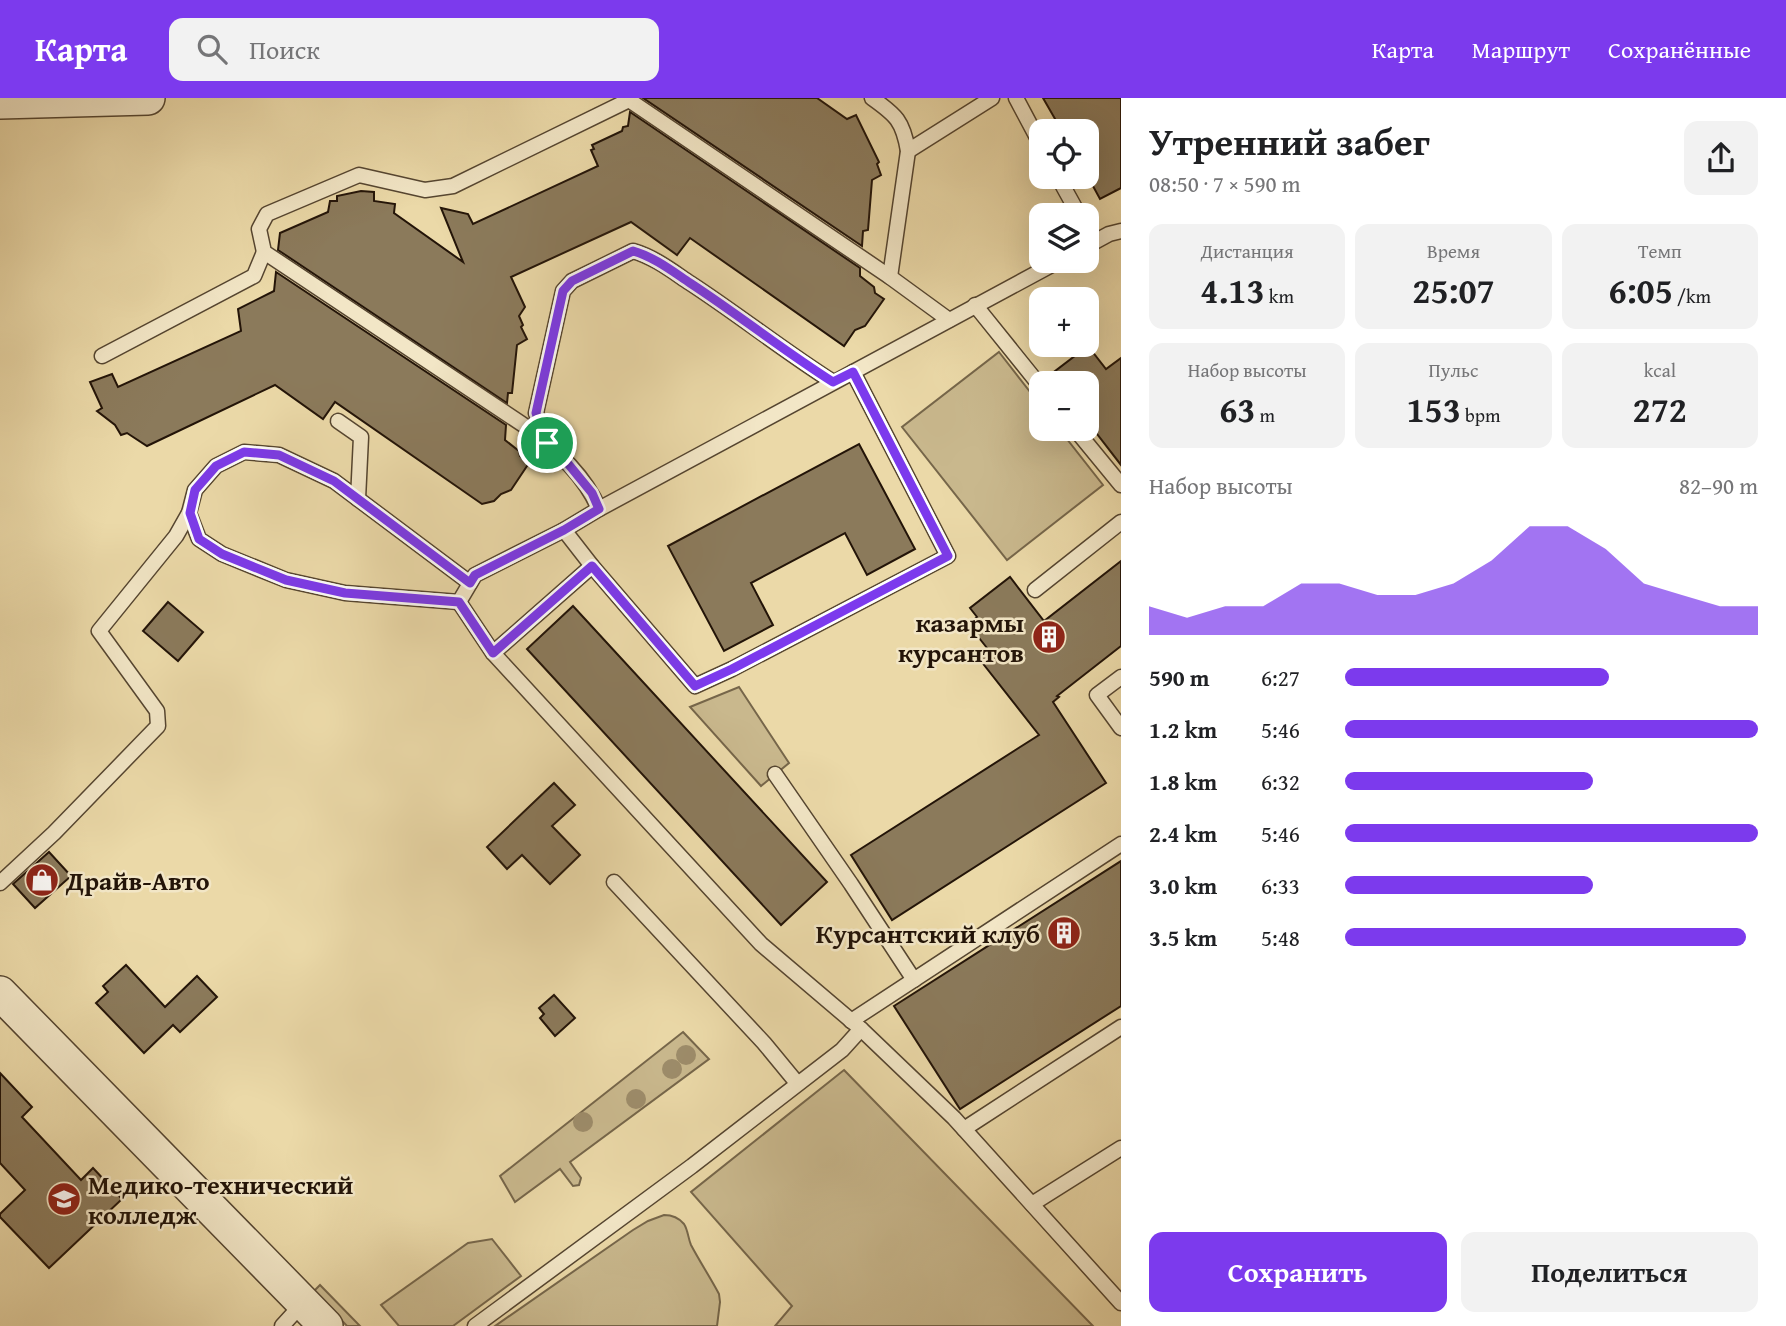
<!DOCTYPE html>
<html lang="ru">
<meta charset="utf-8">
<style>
:root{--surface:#fff;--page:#f2f2f2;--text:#202124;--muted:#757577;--accent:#7c3aed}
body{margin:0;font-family:"Gentium Book Plus",serif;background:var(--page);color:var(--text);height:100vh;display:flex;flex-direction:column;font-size:26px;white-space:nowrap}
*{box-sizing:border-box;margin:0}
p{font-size:23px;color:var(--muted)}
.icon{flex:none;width:38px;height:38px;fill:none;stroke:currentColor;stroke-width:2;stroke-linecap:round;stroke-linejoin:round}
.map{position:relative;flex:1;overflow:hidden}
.panel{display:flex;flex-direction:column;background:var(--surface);width:665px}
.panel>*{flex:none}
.buttons{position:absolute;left:1029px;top:21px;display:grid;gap:14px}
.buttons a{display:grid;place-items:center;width:70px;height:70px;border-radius:14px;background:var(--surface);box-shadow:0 7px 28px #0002;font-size:35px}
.pin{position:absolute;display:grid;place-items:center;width:60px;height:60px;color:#fff;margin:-30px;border:4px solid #fff;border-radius:50%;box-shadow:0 2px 7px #0007}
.round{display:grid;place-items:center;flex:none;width:74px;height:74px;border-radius:14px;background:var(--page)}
.head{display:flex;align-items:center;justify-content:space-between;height:119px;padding:0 28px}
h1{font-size:38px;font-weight:700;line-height:52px}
.metrics{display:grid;grid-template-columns:repeat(3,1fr);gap:10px;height:119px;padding:7px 28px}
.metrics div{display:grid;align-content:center;border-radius:14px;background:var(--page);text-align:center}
.metrics b{font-size:35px;font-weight:700}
.metrics small{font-size:19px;font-weight:400}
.metrics p{font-size:19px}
.chart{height:196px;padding:14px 28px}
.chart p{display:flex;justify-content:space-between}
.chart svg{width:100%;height:126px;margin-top:7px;fill:var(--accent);opacity:.7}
.primary-button{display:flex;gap:14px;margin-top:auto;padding:14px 28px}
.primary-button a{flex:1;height:80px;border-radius:14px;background:var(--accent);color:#fff;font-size:28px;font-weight:700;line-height:80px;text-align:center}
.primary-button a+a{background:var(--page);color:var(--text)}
ul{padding:0 28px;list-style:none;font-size:23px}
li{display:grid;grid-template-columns:112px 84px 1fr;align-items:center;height:52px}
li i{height:18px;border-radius:9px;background:var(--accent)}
header{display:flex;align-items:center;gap:42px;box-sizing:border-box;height:98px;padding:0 35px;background:var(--accent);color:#fff}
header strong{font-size:33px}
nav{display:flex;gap:38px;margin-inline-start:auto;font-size:24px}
.search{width:490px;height:63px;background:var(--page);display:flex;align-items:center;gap:18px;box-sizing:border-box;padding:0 24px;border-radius:14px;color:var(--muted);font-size:26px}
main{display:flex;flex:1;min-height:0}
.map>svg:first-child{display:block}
.green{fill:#c9b88d;stroke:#76664a;stroke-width:2}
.building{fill:#8b7a5b;stroke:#231408;stroke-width:2}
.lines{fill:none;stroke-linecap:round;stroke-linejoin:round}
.service-casing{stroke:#554530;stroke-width:17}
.tertiary-casing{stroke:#554530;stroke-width:36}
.service{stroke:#f2e6c6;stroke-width:14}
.tertiary{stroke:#f2e6c6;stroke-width:33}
.tree{fill:#9d8c6a}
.route-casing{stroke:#fff;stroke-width:14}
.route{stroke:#7c3aed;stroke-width:9}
.labels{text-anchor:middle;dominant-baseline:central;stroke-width:5;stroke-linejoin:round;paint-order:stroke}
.poi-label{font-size:26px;font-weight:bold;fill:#231408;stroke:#f2e6c6;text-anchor:end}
</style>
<header>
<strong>Карта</strong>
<div class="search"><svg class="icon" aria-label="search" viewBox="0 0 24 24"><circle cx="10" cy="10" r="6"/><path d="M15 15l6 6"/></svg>Поиск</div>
<nav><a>Карта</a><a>Маршрут</a><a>Сохранённые</a></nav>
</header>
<main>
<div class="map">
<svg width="1121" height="1228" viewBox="0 0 1121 1228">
<rect width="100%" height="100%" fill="#ebd9a8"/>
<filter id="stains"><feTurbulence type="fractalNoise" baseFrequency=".00286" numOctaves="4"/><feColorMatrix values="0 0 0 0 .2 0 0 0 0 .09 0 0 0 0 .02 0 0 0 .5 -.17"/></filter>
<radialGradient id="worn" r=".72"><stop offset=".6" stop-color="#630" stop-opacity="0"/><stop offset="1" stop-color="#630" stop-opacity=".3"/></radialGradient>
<g class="green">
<polygon points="999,254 1041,308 1041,331 1059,331 1103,387 1007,462 902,329"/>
<polygon points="739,589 789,665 761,688 690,609"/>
<polygon points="683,934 709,961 570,1064 581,1080 579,1087 573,1088 560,1071 515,1104 500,1078"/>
<polygon points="844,972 1093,1228 775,1228 792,1208 691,1094"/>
<path d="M664 1117C672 1117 679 1120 684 1126 688 1132 688 1140 691 1147 700 1164 710 1179 719 1196L720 1204 717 1228H495L633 1132 648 1123Z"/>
<polygon points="492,1141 521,1178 453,1228 399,1228 381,1207 468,1145"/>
<polygon points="320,1187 360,1228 347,1228 314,1193"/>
</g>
<g class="building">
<polygon points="643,0 817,0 847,21 856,17 879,64 877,66 881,77 872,82 868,132 863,133 862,148"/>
<polygon points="1043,0 1121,0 1121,90 1100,101 1087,77 1087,33 1062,33"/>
<polygon points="630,14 860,170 860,178 874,189 875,195 884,201 865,228 855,232 844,248 690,140 677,157 631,124 511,179 525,209 519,218 523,227 521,229 527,241 517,247 512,295 508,295 507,305 278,152 280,135 328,114 330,103 337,103 337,98 361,93 374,94 374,103 395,106 394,115 463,164 441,110 468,116 473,126 598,68 591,52 594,51 592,47 622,33 623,29 628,28"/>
<polygon points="276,174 506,327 505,342 519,353 520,358 529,365 511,392 501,396 494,403 482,406 335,304 323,321 275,287 147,348 127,335 121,337 115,327 97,313 102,310 90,284 112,276 118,289 241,233 238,211 274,193"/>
<polygon points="1088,248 1106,271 1121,260 1121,367 1087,323 1087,285 1050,285 1046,280"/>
<polygon points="859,346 915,451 867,477 845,435 751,485 773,527 724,553 668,448"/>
<polygon points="1121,463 1121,548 1057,598 1059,599 1053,604 1106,685 892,822 851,757 1039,637 977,558 987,550 968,526 977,519 970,510 1010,479 1044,523"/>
<polygon points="168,504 203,534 178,563 143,533"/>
<polygon points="573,508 827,784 781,827 527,551"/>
<polygon points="554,685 575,707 552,728 580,757 550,786 522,757 507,771 487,749"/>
<polygon points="49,754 71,778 35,810 13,786"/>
<polygon points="1121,763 1121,908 960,1011 894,908"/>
<polygon points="126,867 165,909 197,878 217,899 180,934 173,927 144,955 96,905 108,894 103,888"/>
<polygon points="554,897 575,920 555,938 540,920 544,916 539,910"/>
<polygon points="0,975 32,1009 22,1019 81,1082 93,1070 122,1101 49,1170 0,1119 0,1116 25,1092 0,1065"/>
</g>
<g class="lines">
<g class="service-casing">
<g id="service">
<polyline points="626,0 890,179 949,222"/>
<path d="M872 0C896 17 903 23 908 53L890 179"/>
<polyline points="1016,0 1041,47"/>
<polyline points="908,53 992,0"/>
<polyline points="1058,79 1079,117"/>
<polyline points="1087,148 1109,136 1121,133"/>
<polyline points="975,207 1041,289"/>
<polyline points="102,258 254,178 264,154"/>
<polyline points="338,323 361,339 358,401"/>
<polyline points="1075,331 1121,387"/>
<path d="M547 344 536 315 563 193 572 183 633 153C654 159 672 173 690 185 739 217 784 253 833 284"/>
<path d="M599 411C585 378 558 354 531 332L264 154 259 131 267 116 359 77 425 92 453 88 629 2"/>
<polyline points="564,432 592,468 695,588 732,571 948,458 853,274"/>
<polyline points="1035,492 1121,424"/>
<polyline points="459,504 493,555 505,568 761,846 861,931 954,1020 1121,1205"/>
<polyline points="459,504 475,477 564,432 599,411 1059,163"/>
<polyline points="459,504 345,495 286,482 222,456 199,441 189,415 195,392 216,368 244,354 279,357 334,383 470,485"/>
<polyline points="493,555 592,468"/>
<polyline points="1121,579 1097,597 1121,630"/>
<polyline points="775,676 851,786 914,882"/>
<polyline points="614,784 764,945 797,985"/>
<polyline points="0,785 54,735 158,628 157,613 99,533 176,438 189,415"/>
<polyline points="851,923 1121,746"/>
<polyline points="964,1031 1121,929"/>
<polyline points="1032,1106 1121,1050"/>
<polyline points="282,1228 303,1205"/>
<polyline points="475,1228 692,1068 842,952 861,931"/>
</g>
</g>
<g class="tertiary-casing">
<g id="tertiary">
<polyline points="0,4 148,0"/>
<polyline points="0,895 326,1228"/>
</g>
</g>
<use href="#service" class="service"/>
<use href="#tertiary" class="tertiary"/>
</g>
<g class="tree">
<circle cx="686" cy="957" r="10"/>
<circle cx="672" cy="971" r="10"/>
<circle cx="636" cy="1001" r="10"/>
<circle cx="583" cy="1024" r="10"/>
</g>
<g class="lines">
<g class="route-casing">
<path id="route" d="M633 153C654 159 672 173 690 185 739 217 784 253 833 284L853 274 948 458 732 571 695 588 592 468 493 555 459 504 345 495 286 482 222 456 199 441 190 415 195 392 216 368 244 354 279 357 334 383 470 485 475 477 564 432 599 411 592 395 556 351 547 345 536 315 563 193 572 183Z"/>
</g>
<use href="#route" class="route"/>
</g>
<defs>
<g id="building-disc" transform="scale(1.75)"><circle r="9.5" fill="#8f2418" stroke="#f2e6c6"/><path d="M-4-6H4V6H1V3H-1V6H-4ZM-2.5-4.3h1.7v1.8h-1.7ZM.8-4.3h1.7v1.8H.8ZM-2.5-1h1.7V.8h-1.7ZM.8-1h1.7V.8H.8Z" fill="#fff"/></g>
<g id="shop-disc" transform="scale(1.75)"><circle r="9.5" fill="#8f2418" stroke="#f2e6c6"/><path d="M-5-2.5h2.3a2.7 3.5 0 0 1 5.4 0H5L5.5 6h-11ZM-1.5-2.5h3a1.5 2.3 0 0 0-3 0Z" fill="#fff"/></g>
<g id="university-disc" transform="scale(1.75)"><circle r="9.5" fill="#8f2418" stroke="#f2e6c6"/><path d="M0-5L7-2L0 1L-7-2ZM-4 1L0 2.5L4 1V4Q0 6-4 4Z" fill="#fff"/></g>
</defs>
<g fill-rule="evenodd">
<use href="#building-disc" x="1049" y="539"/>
<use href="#shop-disc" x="42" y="782"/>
<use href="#building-disc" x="1064" y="835"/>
<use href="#university-disc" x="64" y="1101"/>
</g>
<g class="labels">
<g class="poi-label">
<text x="1024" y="524">казармы<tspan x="1024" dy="30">курсантов</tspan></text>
<text x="66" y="782" text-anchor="start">Драйв-Авто</text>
<text x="1040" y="835">Курсантский клуб</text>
<text x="88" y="1086" text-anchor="start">Медико-технический<tspan x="88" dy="30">колледж</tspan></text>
</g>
</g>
<rect width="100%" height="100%" filter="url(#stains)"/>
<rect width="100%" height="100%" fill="url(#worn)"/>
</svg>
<div class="buttons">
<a><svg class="icon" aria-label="locate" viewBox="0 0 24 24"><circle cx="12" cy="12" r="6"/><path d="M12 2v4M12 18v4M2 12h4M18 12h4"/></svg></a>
<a><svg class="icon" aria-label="layers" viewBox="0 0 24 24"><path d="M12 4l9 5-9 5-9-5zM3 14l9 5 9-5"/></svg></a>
<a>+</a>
<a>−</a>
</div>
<div class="pin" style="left:547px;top:345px;background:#1e9e55"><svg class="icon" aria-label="arrive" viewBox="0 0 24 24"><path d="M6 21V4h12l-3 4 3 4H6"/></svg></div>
</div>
<section class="panel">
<div class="head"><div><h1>Утренний забег</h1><p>08:50 · 7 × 590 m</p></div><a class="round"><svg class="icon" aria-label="share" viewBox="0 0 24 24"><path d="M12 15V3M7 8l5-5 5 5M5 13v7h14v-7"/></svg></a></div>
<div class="metrics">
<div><p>Дистанция</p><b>4.13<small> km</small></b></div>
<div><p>Время</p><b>25:07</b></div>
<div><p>Темп</p><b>6:05<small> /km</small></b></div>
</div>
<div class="metrics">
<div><p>Набор высоты</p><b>63<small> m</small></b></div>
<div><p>Пульс</p><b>153<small> bpm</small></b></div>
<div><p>kcal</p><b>272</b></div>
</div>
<div class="chart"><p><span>Набор высоты</span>82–90 m</p>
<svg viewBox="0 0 160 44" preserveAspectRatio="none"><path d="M0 44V34L10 38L20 34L30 34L40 26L50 26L60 30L70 30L80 26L90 18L100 6L110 6L120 14L130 26L140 30L150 34L160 34V44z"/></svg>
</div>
<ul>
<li><b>590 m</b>6:27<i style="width:64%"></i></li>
<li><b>1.2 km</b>5:46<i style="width:100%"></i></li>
<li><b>1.8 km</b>6:32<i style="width:60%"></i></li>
<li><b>2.4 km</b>5:46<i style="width:100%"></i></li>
<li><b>3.0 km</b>6:33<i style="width:60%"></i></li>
<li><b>3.5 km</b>5:48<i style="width:97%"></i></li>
</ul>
<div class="primary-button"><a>Сохранить</a><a>Поделиться</a></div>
</section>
</main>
